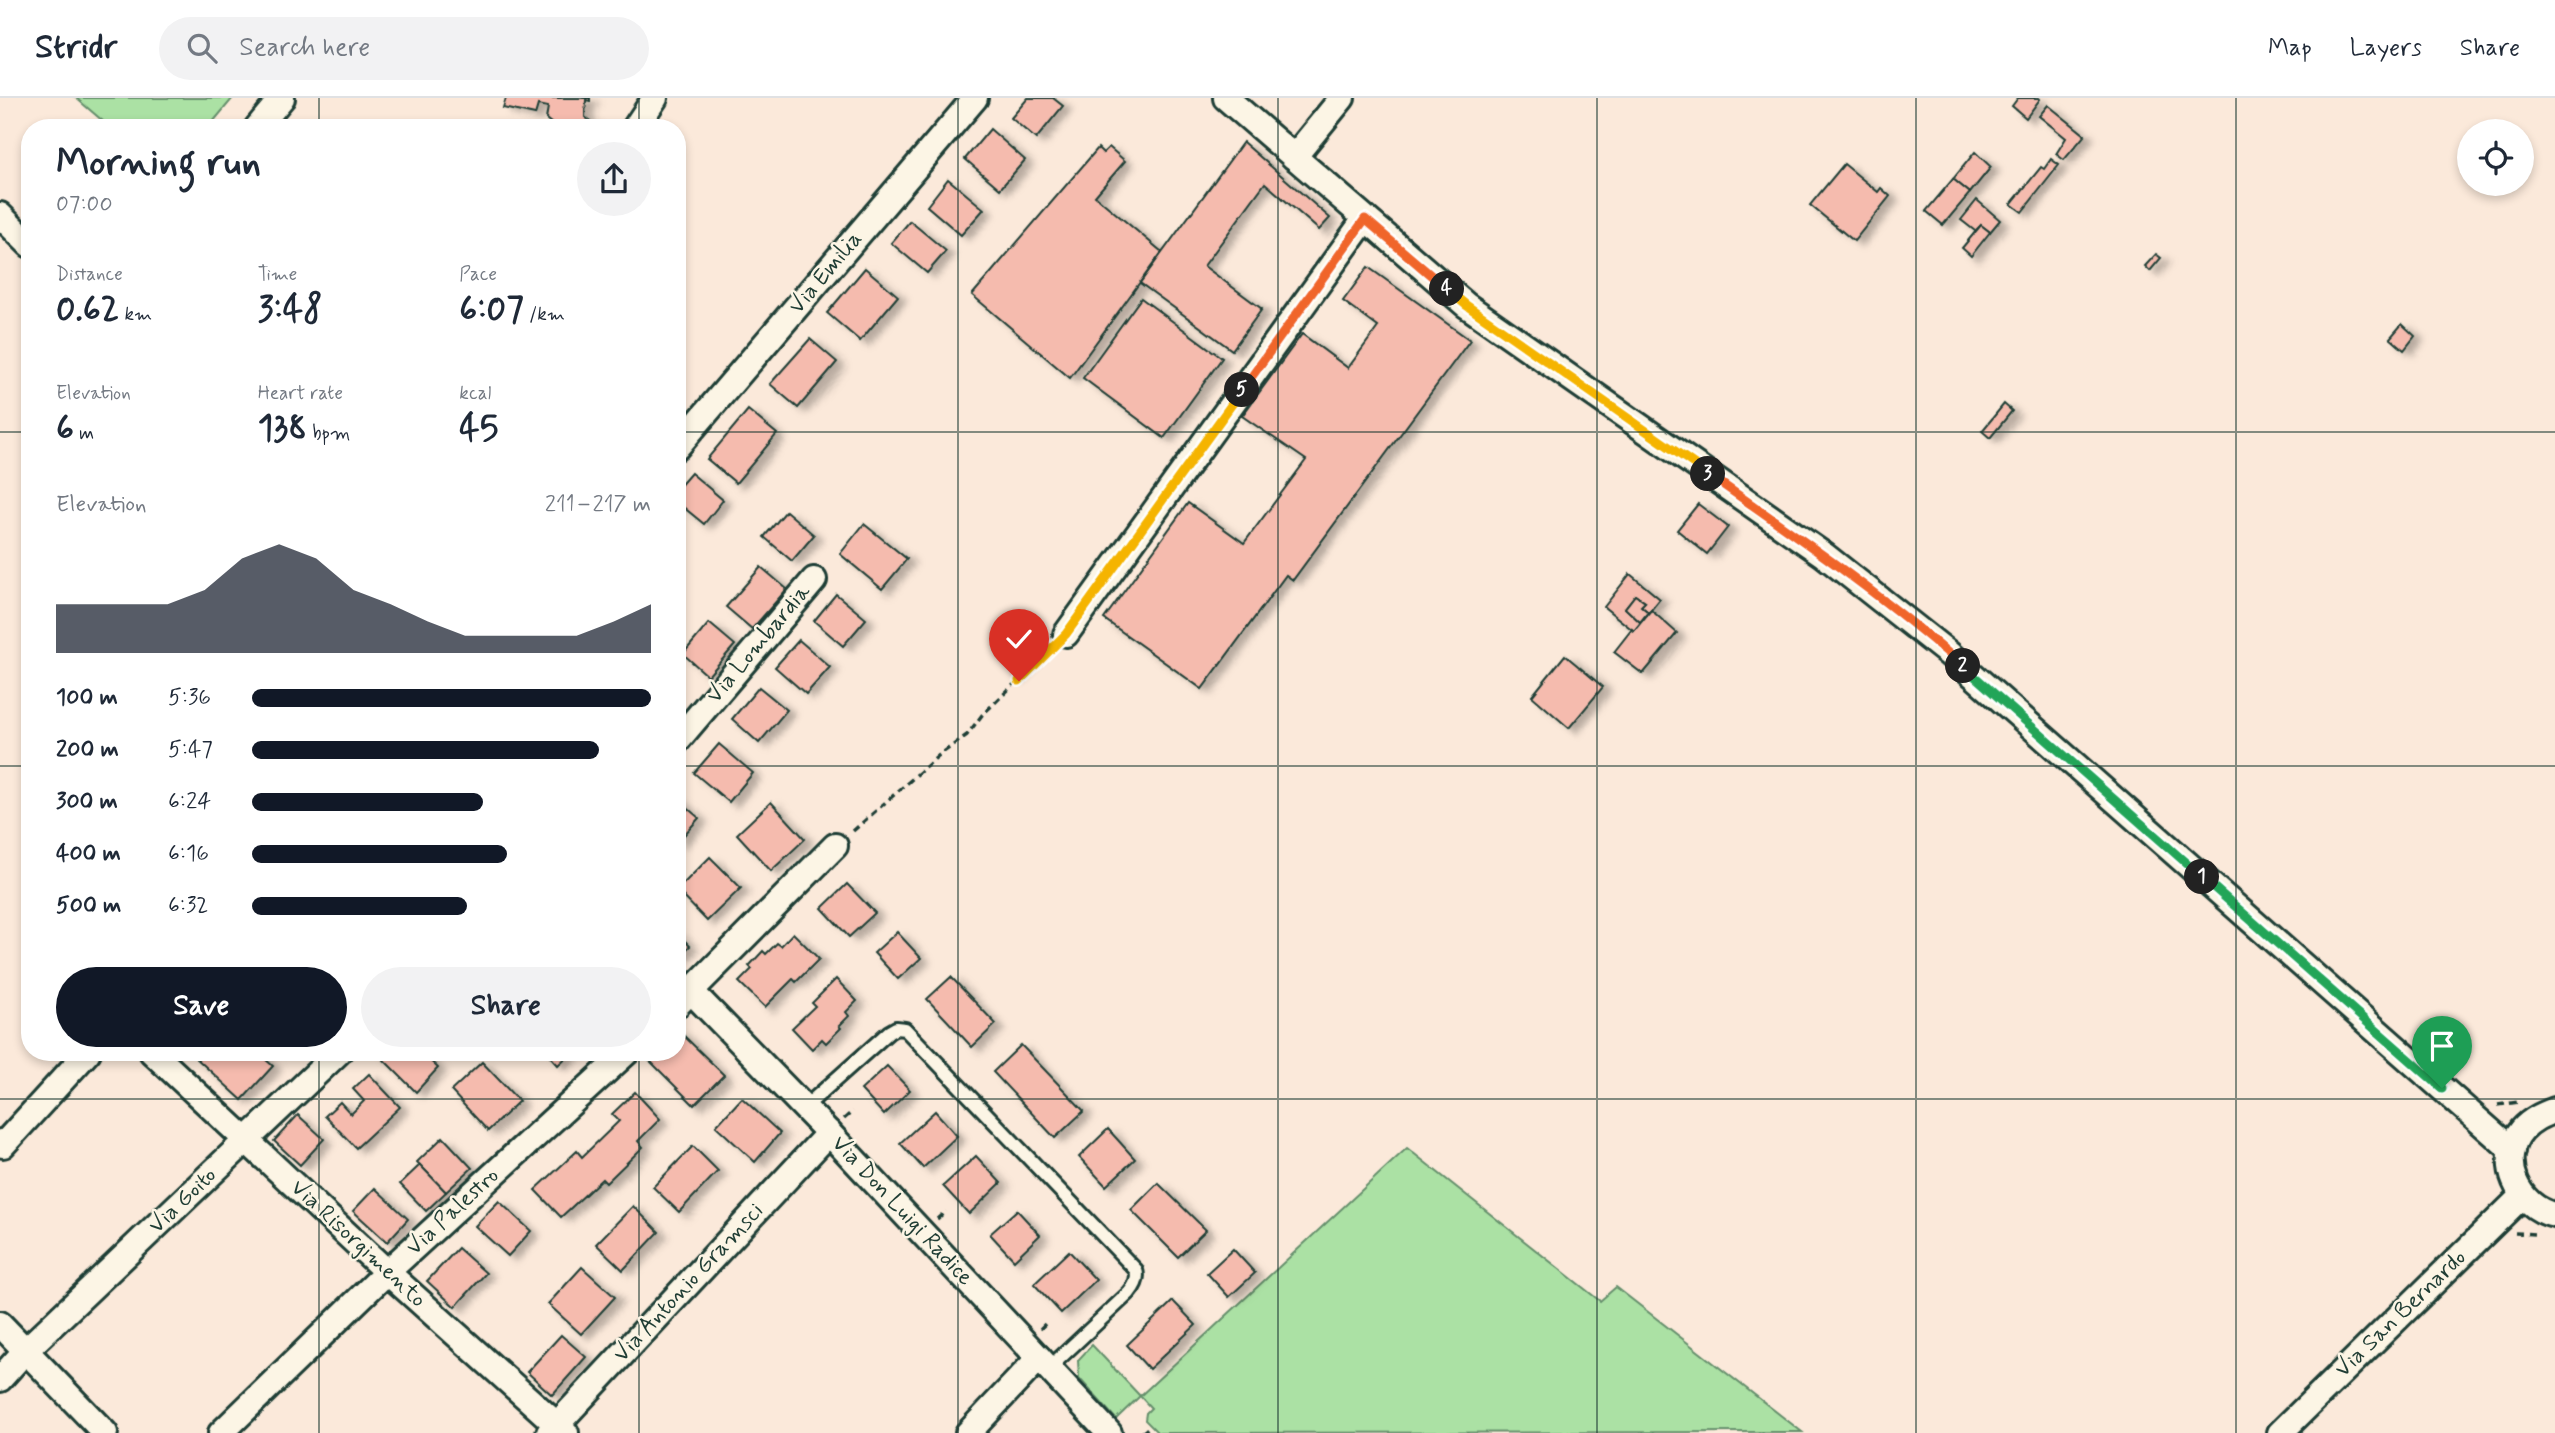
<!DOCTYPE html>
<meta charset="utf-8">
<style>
:root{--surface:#fff;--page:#f2f2f3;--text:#1f2937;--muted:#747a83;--line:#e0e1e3;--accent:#111827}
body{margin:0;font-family:Mynerve,sans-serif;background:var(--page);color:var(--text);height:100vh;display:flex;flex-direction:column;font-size:26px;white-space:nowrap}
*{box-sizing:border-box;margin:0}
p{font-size:23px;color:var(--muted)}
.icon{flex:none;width:38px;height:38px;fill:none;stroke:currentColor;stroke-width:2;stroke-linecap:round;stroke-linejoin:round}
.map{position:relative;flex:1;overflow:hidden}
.panel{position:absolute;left:21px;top:21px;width:665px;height:942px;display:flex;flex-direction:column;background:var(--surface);border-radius:28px;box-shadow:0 4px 10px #0003}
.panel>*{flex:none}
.tools{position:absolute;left:2457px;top:21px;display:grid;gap:14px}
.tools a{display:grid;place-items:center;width:77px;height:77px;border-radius:50%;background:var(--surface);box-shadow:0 4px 10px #0003;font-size:35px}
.pin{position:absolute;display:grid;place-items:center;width:60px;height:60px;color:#fff;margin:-72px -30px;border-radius:50% 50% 50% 0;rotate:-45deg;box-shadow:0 0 7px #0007}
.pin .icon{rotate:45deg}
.km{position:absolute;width:35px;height:35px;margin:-18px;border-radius:50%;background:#222;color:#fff;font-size:19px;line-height:35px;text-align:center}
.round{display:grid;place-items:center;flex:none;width:74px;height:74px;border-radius:37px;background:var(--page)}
.summary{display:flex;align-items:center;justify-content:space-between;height:119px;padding:0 35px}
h1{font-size:38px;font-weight:700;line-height:52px}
.stats{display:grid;grid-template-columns:repeat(3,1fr);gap:10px;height:119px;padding:7px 35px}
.stats div{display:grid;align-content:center}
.stats b{font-size:35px;font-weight:700}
.stats small{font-size:19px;font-weight:400}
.stats p{font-size:19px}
.chart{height:196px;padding:14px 35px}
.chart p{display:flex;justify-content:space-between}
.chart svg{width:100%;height:126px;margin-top:7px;fill:var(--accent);opacity:.7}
.button{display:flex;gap:14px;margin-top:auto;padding:14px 35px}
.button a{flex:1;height:80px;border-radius:42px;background:var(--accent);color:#fff;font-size:28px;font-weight:700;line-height:80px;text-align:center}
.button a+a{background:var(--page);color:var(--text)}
ul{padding:0 35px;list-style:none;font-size:23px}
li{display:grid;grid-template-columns:112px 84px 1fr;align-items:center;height:52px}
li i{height:18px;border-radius:9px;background:var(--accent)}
header{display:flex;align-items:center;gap:42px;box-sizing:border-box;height:98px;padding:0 35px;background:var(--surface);border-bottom:2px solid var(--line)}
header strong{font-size:33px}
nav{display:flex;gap:38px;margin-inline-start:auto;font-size:24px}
.search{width:490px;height:63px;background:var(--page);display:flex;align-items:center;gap:18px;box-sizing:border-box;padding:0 24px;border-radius:38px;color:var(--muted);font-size:26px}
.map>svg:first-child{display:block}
.green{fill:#abe1a4;stroke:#658f6c;stroke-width:2}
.building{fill:#f5bbae;stroke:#1f3d34;stroke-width:2;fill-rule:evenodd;filter:url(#shadow)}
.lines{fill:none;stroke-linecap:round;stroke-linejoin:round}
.lane-casing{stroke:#1f3d34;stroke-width:18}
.street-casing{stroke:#1f3d34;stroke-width:30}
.path{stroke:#1f3d34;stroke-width:3.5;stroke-dasharray:7 5;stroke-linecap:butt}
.lane{stroke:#fcf5e5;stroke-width:12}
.street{stroke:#fcf5e5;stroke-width:24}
.split-1-casing{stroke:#fff;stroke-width:14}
.split-2-casing{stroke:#fff;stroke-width:14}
.split-3-casing{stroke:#fff;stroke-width:14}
.split-4-casing{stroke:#fff;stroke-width:14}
.split-5-casing{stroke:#fff;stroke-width:14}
.split-6-casing{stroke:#fff;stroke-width:14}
.split-1{stroke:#22a559;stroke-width:9}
.split-2{stroke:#22a559;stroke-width:9}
.split-3{stroke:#f0652b;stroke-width:9}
.split-4{stroke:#f5b400;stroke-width:9}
.split-5{stroke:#f0652b;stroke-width:9}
.split-6{stroke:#f5b400;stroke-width:9}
.grid{fill:none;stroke:#1f3d34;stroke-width:2;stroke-opacity:0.55}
.labels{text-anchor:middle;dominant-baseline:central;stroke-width:5;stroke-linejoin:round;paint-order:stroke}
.street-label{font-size:23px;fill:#1f3d34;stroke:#fcf5e5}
</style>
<header>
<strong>Stridr</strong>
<div class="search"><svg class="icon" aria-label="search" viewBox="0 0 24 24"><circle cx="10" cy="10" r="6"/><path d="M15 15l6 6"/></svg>Search here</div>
<nav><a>Map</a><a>Layers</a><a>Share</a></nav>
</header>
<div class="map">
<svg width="2555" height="1335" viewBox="0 0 2555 1335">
<defs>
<filter id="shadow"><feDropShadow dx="8" dy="4.5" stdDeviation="3.5" flood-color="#0004"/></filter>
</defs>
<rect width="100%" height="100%" fill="#fbe9da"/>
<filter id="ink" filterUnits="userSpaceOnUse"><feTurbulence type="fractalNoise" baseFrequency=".0143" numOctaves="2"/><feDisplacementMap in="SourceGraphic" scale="14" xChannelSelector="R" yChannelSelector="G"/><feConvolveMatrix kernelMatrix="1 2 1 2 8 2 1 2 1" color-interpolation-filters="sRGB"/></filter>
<g filter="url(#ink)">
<g class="green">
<polygon points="76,0 233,0 208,30 111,30"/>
<polygon points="1407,1050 1600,1203 1616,1189 1802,1334 1158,1335 1145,1322 1146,1315 1151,1310 1140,1298 1116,1321 1079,1280 1078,1262 1092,1247 1140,1298"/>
</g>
<g class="building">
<polygon points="506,0 590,0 590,3 586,2 585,19 599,30 549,30 552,26 546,21 548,9 538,7 535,17 503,10"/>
<polygon points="1028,0 1053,0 1063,8 1036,41 1011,20"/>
<polygon points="2018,0 2039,0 2040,1 2026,20 2012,8"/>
<polygon points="2048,7 2085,37 2064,62 2056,56 2066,40 2039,18"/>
<polygon points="990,31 1025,62 1000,91 965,61"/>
<polygon points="1243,44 1330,120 1319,132 1265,85 1204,168 1262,211 1232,252 1140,185"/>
<polygon points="1109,49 1125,63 1095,98 1162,154 1070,280 972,197 1098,50 1103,55"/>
<polygon points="1975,54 1991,69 1970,95 1953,81"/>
<polygon points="2051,61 2059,67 2022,114 2011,106 2041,69 2044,71"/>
<polygon points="1844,66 1878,94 1881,90 1890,98 1854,143 1810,107"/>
<polygon points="948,81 984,111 961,137 927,108"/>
<polygon points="1953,81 1970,95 1943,127 1926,113"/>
<polygon points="1977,102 2000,122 1990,134 1981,127 1975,133 1961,122"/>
<polygon points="910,123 946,153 927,175 891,145"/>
<polygon points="1981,127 1990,134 1971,158 1962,150"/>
<polygon points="2156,156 2161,160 2150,173 2145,168"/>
<polygon points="1368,169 1470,242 1293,482 1286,477 1202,591 1104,521 1188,405 1244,445 1306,362 1242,318 1302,236 1348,270 1378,229 1343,203"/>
<polygon points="865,170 898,198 860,243 827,215"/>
<polygon points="1141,200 1222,260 1164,340 1083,280"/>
<polygon points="2402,226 2415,238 2404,252 2390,240"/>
<polygon points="810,241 837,264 798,310 770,286"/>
<polygon points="2004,306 2012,313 1990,340 1982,333"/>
<polygon points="748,312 777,336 736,385 707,361"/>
<polygon points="691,375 723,402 704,426 677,404 677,391"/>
<polygon points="1698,406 1728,429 1707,456 1677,432"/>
<polygon points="786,413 814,437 792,463 764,439"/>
<polygon points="864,426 907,461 882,491 840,456"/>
<polygon points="761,469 787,491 752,531 726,509"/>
<path d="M1630 476 1660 501 1634 533 1604 509ZM1635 497 1645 504 1641 508 1648 514 1640 524 1625 510Z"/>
<polygon points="836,496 866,521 843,548 814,523"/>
<polygon points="1635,497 1645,504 1641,508 1648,514 1640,524 1625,510"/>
<polygon points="1651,512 1677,535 1643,576 1614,554 1632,531 1634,533"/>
<polygon points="709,525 735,547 708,578 683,556"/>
<polygon points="799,542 830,569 806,596 775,569"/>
<polygon points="1565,557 1603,589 1569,630 1532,598"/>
<polygon points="759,589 787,612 759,645 732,621"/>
<polygon points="719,646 753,675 729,704 694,675"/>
<polygon points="677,701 699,720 677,745"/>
<polygon points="771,704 805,741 771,773 737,736"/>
<polygon points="710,759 741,790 707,823 677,792"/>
<polygon points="847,786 875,815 849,839 822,810"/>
<polygon points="897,834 921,860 898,881 874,855"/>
<polygon points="677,835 690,848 677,860"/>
<polygon points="793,835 819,861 796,884 793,881 765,909 739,884 752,871 749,868 763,853 766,856 777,845 781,848"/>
<polygon points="951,879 996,926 972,949 927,901"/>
<polygon points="836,881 857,903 846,914 849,918 839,928 841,930 826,945 822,941 812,951 792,930 815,908 812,905"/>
<polygon points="679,933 724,977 694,1007 650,963 659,954 677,954 677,935"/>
<polygon points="1021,947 1084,1013 1055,1040 993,974"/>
<polygon points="201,954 257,954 273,968 242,1002 196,960"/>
<polygon points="376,954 421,954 438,970 416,994"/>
<polygon points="546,954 572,954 558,967"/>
<polygon points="482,964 519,1003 488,1033 451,993"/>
<polygon points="887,968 910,992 884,1017 861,992"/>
<polygon points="369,976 400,1009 356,1050 325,1018 340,1004 351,1016 364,1003 353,991"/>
<polygon points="635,994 660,1021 638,1043 643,1049 606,1085 602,1081 561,1119 535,1092 577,1053 582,1059 619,1023 612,1016"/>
<polygon points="742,1000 780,1035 755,1064 716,1028"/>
<polygon points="935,1013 957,1038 923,1070 900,1045"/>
<polygon points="298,1017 324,1041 300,1067 274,1043"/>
<polygon points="1108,1031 1135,1061 1106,1088 1079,1059"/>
<polygon points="443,1039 472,1070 446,1094 417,1064"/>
<polygon points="693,1048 718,1073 679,1114 653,1089"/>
<polygon points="976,1058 1001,1085 969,1116 943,1088"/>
<polygon points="420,1067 446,1094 426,1113 400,1086"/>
<polygon points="1158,1085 1206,1132 1178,1159 1131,1112"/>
<polygon points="375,1090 408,1121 387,1144 353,1113"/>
<polygon points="499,1103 531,1133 508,1158 475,1128"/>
<polygon points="633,1108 659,1134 623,1172 596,1146"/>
<polygon points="1017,1112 1040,1137 1014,1162 990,1136"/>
<polygon points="458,1150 486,1175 455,1209 427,1183"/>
<polygon points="1233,1151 1255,1175 1229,1199 1207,1175"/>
<polygon points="1069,1153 1096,1182 1061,1215 1034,1186"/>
<polygon points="582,1169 615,1199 581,1236 548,1206"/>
<polygon points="1173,1203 1196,1227 1149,1271 1127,1247"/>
<polygon points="561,1237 586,1259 552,1297 527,1274"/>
</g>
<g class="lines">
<g class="lane-casing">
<path id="lane" d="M805 1009 889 934 896 930 905 931 1136 1172C1139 1181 1135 1188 1129 1195L1049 1270"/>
</g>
<g class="street-casing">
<g id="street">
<polyline points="1226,0 1466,207 1824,457 1948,555 2512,1052"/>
<polyline points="257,30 282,0"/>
<polyline points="635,30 655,0"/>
<polyline points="1294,59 1342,0"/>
<polyline points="0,117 30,147"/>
<polyline points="677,349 975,0"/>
<polyline points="1066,536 1365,121"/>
<polyline points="677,643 814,482"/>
<polyline points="692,894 829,1035 1109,1335"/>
<polyline points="677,907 835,748"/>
<polyline points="152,954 387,1174 566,1335"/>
<path d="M2555 1012C2542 1017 2532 1021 2522 1032 2496 1062 2518 1110 2555 1117"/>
<polyline points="0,1044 3,1047 88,954"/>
<polyline points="0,1226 105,1335"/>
<polyline points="0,1281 26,1252 339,954"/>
<polyline points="221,1335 387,1174 627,954"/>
<polyline points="549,1335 829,1035"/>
<polyline points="968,1335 1039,1260"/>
<polyline points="2280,1335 2522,1098"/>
</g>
</g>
<g class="path">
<polyline points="853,733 938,658 967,637 982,617 1050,552"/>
<polyline points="2498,1007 2518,1004"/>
<polyline points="844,1021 853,1013"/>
<polyline points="937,1121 946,1113"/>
<polyline points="2515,1135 2535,1136"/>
<polyline points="1040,1231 1048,1223"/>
<polyline points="1142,1335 1149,1329"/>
</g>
<use href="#lane" class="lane"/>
<use href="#street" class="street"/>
</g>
</g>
<g class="lines" filter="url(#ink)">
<g class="split-1-casing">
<polyline id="split-1" points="2202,779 2442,990"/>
</g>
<g class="split-2-casing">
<polyline id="split-2" points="1963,568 2202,779"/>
</g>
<g class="split-3-casing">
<path id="split-3" d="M1708 376C1795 437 1883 497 1963 568"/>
</g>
<g class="split-4-casing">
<polyline id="split-4" points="1447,191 1466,207 1708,376"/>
</g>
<g class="split-5-casing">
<polyline id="split-5" points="1242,292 1365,121 1447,191"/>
</g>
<g class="split-6-casing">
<polyline id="split-6" points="1019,583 1066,536 1242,292"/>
</g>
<use href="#split-1" class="split-1"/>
<use href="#split-2" class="split-2"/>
<use href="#split-3" class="split-3"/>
<use href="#split-4" class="split-4"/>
<use href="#split-5" class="split-5"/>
<use href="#split-6" class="split-6"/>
</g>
<path class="grid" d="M319 0V30M639 0V30M958 0V1335M1278 0V1335M1597 0V1335M1916 0V1335M2236 0V1335M0 334H30M677 334H2555M0 668H30M677 668H2555M319 954V1335M639 954V1335M0 1001H2555"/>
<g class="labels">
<g class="street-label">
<text transform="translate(826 175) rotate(-50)">Via Emilia</text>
<text transform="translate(759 546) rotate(-50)">Via Lombardia</text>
<text transform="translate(183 1103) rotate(-44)">Via Goito</text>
<text transform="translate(902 1113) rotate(47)">Via Don Luigi Radice</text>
<text transform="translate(453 1114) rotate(-43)">Via Palestro</text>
<text transform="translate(358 1146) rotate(43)">Via Risorgimento</text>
<text transform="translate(689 1185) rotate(-47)">Via Antonio Gramsci</text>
<text transform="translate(2401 1216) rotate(-44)">Via San Bernardo</text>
</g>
</g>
</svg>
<div class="tools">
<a><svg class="icon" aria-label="locate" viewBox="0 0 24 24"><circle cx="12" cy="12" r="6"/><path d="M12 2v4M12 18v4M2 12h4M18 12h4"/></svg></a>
</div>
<div class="pin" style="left:2442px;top:990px;background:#1e9e55"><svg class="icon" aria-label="arrive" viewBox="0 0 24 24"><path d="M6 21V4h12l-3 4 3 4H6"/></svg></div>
<div class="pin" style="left:1019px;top:583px;background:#d93025"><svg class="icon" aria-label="check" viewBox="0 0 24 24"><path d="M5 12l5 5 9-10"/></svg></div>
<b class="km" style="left:2202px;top:779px">1</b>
<b class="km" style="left:1963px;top:568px">2</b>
<b class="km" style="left:1708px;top:376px">3</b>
<b class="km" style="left:1447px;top:191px">4</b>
<b class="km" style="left:1242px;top:292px">5</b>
<section class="panel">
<div class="summary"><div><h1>Morning run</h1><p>07:00</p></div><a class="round"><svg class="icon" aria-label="share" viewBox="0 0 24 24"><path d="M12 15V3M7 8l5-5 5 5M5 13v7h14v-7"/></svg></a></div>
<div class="stats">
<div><p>Distance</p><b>0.62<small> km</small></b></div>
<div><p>Time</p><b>3:48</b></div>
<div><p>Pace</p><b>6:07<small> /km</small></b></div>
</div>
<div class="stats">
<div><p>Elevation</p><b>6<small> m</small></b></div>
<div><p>Heart rate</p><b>138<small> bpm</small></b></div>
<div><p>kcal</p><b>45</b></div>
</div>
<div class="chart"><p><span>Elevation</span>211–217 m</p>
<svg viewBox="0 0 160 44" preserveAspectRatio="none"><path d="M0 44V27L10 27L20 27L30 27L40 22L50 11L60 6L70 11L80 22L90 27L100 33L110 38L120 38L130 38L140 38L150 33L160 27V44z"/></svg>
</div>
<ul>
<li><b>100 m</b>5:36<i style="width:100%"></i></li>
<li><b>200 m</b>5:47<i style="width:87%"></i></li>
<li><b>300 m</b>6:24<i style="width:58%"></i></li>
<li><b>400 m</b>6:16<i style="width:64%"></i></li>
<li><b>500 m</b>6:32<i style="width:54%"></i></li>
</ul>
<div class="button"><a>Save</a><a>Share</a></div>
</section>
</div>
